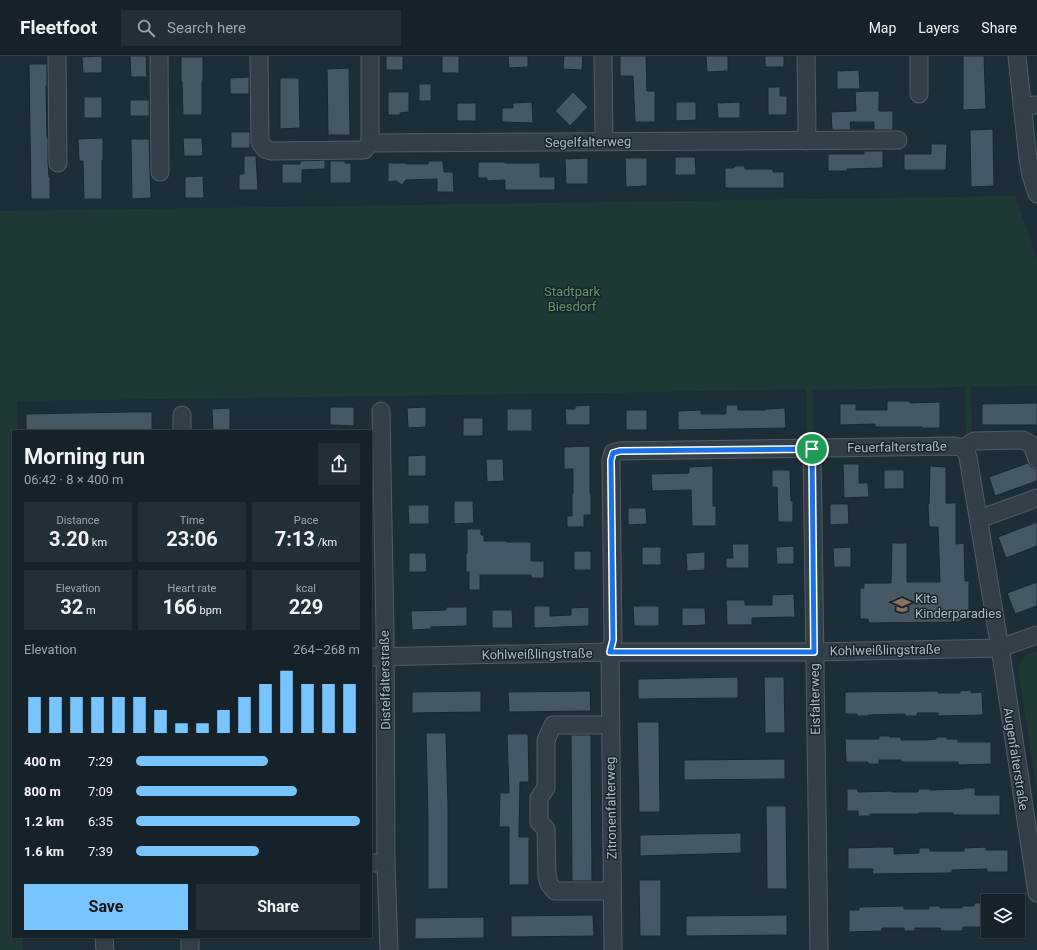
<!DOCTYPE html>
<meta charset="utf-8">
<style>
:root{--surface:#16222a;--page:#232f36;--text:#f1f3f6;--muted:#9ea4a8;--line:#353f47;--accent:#78c4fe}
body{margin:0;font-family:Roboto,sans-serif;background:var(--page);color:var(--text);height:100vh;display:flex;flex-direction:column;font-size:15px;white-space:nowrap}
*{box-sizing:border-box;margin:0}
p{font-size:13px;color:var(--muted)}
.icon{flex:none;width:22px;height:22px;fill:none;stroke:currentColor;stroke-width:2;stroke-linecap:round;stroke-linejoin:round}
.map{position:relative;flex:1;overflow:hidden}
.panel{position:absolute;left:12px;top:374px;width:360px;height:508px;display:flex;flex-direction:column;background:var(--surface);border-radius:0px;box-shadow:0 1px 3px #0004,0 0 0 1px var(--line)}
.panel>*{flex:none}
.buttons{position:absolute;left:981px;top:838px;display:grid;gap:8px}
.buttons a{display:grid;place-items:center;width:44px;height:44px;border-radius:0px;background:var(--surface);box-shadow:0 1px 3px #0004,0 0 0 1px var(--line);font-size:20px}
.pin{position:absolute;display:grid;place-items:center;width:34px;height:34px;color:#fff;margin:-17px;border:2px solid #fff;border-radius:50%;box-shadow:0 1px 4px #0007}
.round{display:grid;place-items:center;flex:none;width:42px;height:42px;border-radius:0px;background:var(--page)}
.summary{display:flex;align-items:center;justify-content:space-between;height:68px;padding:0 12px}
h1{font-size:22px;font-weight:700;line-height:30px}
.metrics{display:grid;grid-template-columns:repeat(3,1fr);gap:6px;height:68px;padding:4px 12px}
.metrics div{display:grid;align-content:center;border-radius:0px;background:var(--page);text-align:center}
.metrics b{font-size:20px;font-weight:700}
.metrics small{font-size:11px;font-weight:400}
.metrics p{font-size:11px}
.chart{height:112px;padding:8px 12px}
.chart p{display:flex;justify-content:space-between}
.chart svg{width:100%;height:72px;margin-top:4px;stroke:var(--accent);stroke-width:6}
.primary-button{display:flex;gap:8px;margin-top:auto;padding:8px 12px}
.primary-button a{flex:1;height:46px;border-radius:0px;background:var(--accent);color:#111;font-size:16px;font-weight:700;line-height:46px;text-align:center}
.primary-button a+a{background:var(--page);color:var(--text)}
ul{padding:0 12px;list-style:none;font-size:13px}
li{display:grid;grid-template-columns:64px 48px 1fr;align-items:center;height:30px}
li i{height:10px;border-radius:5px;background:var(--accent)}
header{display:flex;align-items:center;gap:24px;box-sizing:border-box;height:56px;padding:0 20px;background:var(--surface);border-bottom:1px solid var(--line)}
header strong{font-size:19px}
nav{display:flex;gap:22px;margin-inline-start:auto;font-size:14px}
.search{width:280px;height:36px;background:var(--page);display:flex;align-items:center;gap:10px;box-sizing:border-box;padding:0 14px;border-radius:0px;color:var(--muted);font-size:15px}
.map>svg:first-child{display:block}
.green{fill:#203937}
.building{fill:#465864;stroke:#1a262f}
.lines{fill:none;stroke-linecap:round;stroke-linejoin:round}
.minor-casing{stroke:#4f5d66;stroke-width:19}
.minor{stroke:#323f48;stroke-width:17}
.route-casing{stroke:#fff;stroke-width:8}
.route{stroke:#1a73e8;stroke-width:5}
.labels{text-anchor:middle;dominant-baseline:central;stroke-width:3;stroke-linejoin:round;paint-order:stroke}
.street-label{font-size:13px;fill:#acbac5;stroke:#18242c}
.park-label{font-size:13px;fill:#629765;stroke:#18242c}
.poi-label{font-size:13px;fill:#acbac5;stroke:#18242c;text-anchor:start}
</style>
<header>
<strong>Fleetfoot</strong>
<div class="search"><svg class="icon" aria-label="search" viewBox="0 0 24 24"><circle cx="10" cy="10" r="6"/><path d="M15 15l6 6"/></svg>Search here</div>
<nav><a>Map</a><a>Layers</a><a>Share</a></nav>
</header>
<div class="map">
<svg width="1037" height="894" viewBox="0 0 1037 894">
<rect width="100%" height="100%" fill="#1e2e38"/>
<g class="green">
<polygon points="1015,140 1037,202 1037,330 971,331 972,380 966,380 965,331 813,334 814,382 807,382 806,333 606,337 17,345 17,375 13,375 13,881 23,881 23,894 0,894 0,155"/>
<polygon points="1037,595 1037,736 1018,612 1025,600"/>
</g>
<g class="building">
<polygon points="102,0 102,17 83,17 82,1"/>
<polygon points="130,0 146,0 147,21 131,21"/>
<rect x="386" y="0" width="17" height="14"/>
<rect x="442" y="0" width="17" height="17"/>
<polygon points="508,0 528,0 528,11 509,12"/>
<polygon points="564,0 583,0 582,14 563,13"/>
<polygon points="620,0 646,0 647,35 655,35 655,66 635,66 633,20 620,20"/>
<polygon points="706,0 728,0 728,15 707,16"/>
<rect x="765" y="0" width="19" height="11"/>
<polygon points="963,0 984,0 986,53 963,54"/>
<polygon points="181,1 203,1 203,25 202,25 202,59 183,59 182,25 181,25"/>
<polygon points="29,8 47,8 47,30 46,30 47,82 48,82 48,107 49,121 50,121 50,143 31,143"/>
<polygon points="349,12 350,79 328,79 327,13"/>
<polygon points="859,14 860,33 837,33 837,15"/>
<polygon points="249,21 249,38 230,38 230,22"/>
<polygon points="280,22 299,22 300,72 280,73"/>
<rect x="419" y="28" width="12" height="17"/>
<polygon points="768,31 780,31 780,40 787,40 787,59 768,59"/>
<polygon points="866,35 879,35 879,55 893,55 893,74 874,74 874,66 850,66 851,74 832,74 831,56 856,55 855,36"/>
<polygon points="388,36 409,36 409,56 400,57 400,59 388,59"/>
<polygon points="573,36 588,51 570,70 555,55"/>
<rect x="84" y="41" width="18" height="21"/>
<rect x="130" y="44" width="19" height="16"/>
<polygon points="532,46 533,67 502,66 502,52 513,52 513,47"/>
<polygon points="676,46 696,46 696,64 676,65"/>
<polygon points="740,46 740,62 718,62 717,47"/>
<rect x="457" y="47" width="19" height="18"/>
<polygon points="993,73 994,130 971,131 970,74"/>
<rect x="231" y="76" width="19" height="16"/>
<polygon points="103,82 103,104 102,104 102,143 84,143 83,105 79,105 78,83"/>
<polygon points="183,82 202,82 203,100 184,100"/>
<polygon points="131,83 149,83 151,142 132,143"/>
<polygon points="931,88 947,88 946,114 904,114 904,98 931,98"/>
<polygon points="864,95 883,95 883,112 847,113 847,115 828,115 828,98 864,98"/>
<polygon points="244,100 256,100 258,134 239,134 239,118 244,118"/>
<polygon points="675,101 695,101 696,119 675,119"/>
<polygon points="588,102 588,128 566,128 565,103"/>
<polygon points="625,102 647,102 647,130 626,131"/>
<polygon points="325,104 325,113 302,114 302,127 282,127 282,108 300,108 300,105"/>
<polygon points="330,105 345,105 345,107 351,107 351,127 330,127"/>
<polygon points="428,105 443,105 444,116 453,116 454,136 437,136 437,123 406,124 402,129 396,125 388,126 388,107 406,107 406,108 428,108"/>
<polygon points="478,106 505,106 505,107 540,107 540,121 555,121 555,134 505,134 505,124 487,125 487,122 478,122"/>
<polygon points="734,110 745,110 745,113 773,113 773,116 784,116 784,132 725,132 725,112 734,112"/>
<polygon points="203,120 204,142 185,142 185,121"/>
<polygon points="887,345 910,345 910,347 940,346 940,372 922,372 922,371 875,371 875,368 840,369 840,348 856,348 856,354 887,354"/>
<polygon points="1037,347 1037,369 982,369 982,348"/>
<polygon points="590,349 590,369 566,369 565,353 575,353 575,350"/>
<polygon points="726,349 738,349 738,354 765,354 765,353 785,352 786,372 678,374 678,355 701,354 701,358 726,358"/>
<polygon points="330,351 354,351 354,370 330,369"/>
<polygon points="426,351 426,371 408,372 407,352"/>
<polygon points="230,352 230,374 213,374 212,353"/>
<rect x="507" y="353" width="25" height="22"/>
<rect x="626" y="354" width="21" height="20"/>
<polygon points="130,356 152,356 152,375 26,375 26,358"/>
<rect x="463" y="362" width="20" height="18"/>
<polygon points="590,390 590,437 591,437 591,459 584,459 584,471 567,471 567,460 572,460 572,437 573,437 573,413 564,413 564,391"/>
<polygon points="426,399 426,420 408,420 408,400"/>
<polygon points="486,403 503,403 504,425 487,426"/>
<polygon points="1028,407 1031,411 1037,413 1037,425 995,440 989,421"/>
<polygon points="843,408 859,408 859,427 868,427 869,441 844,442"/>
<polygon points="713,410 713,450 716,450 716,470 692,470 691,434 652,435 651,418 689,417 689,411"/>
<polygon points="930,410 946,411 946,447 956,447 956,488 964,487 965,525 969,525 969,553 968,558 966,562 958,566 869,567 868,563 860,563 860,532 864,532 864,527 891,527 892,487 907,487 907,526 940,526 938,471 929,471 928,448 929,448"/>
<polygon points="772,414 790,414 791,445 793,445 793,466 778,466 777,431 772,431"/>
<rect x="884" y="414" width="20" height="19"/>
<polygon points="454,445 473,445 474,467 454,468"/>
<polygon points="830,448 848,448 849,468 830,469"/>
<polygon points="408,449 429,449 429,468 409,468"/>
<polygon points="628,452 646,452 647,468 628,469"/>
<polygon points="1037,466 1037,490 1006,502 998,481"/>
<polygon points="467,473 481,473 481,479 484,479 484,485 507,485 507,486 531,486 531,505 544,505 544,522 531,522 531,519 480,519 480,534 469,534 469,516 466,516 466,498 467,497"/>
<polygon points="732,488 749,488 749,512 726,512 726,502 733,502"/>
<polygon points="794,490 794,508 777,508 776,491"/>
<rect x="642" y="491" width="19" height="18"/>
<polygon points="851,491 851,511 834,511 833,492"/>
<rect x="574" y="495" width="17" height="19"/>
<polygon points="705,496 705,514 687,515 686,497"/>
<polygon points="409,497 426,497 427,516 409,516"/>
<polygon points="1037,526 1037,550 1015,558 1007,537"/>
<polygon points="794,538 795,561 752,562 752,569 727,569 726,544 745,544 745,549 772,549 772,539"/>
<polygon points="534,550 550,550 550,560 571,559 571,552 589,551 589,570 534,572"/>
<polygon points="633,550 659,550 659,570 634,570"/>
<polygon points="446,551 467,551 467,570 431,571 431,573 412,574 411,555 446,554"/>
<polygon points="682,552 705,552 706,569 682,570"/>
<polygon points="492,554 512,554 513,572 492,572"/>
<polygon points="738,621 738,642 638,643 638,623"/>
<polygon points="764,621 784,621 785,677 765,677"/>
<polygon points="971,634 971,637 982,636 983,659 938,660 938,657 917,657 917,660 905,660 905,658 868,659 868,660 857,660 857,658 845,658 845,636 938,635 938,637 960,637 960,635"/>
<polygon points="481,635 481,656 412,657 412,636"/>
<polygon points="590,635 591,655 509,656 508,636"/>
<polygon points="637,666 659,666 660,756 639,756"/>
<polygon points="426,677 446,677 448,748 448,833 428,833 428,762"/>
<polygon points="507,678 528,678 529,726 520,726 519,781 529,781 529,829 509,829 509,771 499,771 500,737 509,737"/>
<polygon points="571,679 591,679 592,825 572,825"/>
<polygon points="879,680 890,680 890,681 901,681 901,684 925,684 936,683 936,681 947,681 947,683 958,683 958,686 991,686 991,708 958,709 958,706 901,706 901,704 879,704 879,708 868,708 868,706 846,706 845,683 879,683"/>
<polygon points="785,703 785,723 684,724 684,704"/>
<polygon points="964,732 975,732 975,739 1000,739 1000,759 953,759 953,757 919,757 919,758 870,758 870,760 858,760 858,755 847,755 847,733 858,733 858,736 892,735 892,736 918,736 918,733 930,733 930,734 964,733"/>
<polygon points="766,750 786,750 787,833 767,833"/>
<polygon points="741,777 741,797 640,800 640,779"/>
<polygon points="883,791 894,791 894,798 919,797 919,792 930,792 930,795 964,795 964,792 987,791 986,794 1008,794 1008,816 987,816 987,813 952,814 952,817 872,818 873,813 848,813 848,792"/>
<polygon points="639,824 661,824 661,880 640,880"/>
<polygon points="974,847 984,847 984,852 988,852 988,871 963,871 963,875 941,875 940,872 915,872 915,875 904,875 904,872 882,872 882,875 849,876 849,854 859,854 859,851 904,850 904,853 929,853 929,850 940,850 940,852 962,852 962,850 974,850"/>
<polygon points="593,859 594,880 511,881 511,860"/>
<polygon points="787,859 787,879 686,880 686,860"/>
<polygon points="484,861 484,882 415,883 415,862"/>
</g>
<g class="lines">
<g class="minor-casing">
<g id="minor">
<polyline points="57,0 58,107"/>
<polyline points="159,0 160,116"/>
<polyline points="259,0 260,86 265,93 272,95 364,94 370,87 370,0"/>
<polyline points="603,0 604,85"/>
<polyline points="919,0 919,38"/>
<polyline points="1017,0 1028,103 1031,119 1037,138"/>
<polyline points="1022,50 1037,49"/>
<polyline points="806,85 807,69 806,0"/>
<polyline points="370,87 898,84"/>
<polyline points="381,355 385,577 386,807 389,894"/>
<polyline points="182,359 182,375"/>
<polyline points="964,392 968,401 1002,604 1037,837"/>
<polyline points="964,392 974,385 1023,384 1032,389 1037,403"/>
<polyline points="812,393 819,894"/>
<polyline points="979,463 1037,442"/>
<polyline points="371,601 610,596 814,596 1000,592 1037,579"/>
<polyline points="611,669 553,669 546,684 546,732 539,742 539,766 546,773 547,820 549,828 555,835 612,835"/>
<polyline points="371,807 386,807"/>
<polyline points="104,881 105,894"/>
<polyline points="190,881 190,894"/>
<polyline points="613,894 610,596 613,584 611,404 613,397 620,395 954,390 964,392"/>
</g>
</g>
<use href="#minor" class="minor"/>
</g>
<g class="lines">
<g class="route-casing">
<polygon id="route" points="812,393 814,596 610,596 613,584 611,404 613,397 620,395"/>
</g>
<use href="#route" class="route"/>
</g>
<defs>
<g id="school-bare" transform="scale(1.38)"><path d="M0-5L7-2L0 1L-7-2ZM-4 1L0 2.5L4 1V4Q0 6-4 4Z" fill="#8d6e63" stroke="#18242c" stroke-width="2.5" paint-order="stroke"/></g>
</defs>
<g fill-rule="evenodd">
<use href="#school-bare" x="902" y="549"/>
</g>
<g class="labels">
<g class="street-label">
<text transform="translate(588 86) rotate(-1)">Segelfalterweg</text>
<text transform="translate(897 391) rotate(-1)">Feuerfalterstraße</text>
<text transform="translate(885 594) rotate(-1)">Kohlweißlingstraße</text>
<text transform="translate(537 598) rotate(-1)">Kohlweißlingstraße</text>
<text transform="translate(385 624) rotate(-91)">Distelfalterstraße</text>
<text transform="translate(815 643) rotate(-91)">Eisfalterweg</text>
<text transform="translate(1016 703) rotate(81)">Augenfalterstraße</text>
<text transform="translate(611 752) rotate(-91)">Zitronenfalterweg</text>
</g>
<g class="park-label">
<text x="572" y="235">Stadtpark<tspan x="572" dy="15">Biesdorf</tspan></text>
</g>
<g class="poi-label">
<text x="915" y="542">Kita<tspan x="915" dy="15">Kinderparadies</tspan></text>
</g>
</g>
</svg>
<div class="buttons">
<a><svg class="icon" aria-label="layers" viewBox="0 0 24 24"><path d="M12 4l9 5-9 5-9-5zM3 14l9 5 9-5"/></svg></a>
</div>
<div class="pin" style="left:812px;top:393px;background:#1e9e55"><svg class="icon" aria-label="arrive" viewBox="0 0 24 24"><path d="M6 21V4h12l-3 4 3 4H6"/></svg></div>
<section class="panel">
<div class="summary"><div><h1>Morning run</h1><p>06:42 · 8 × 400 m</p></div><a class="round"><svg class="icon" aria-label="share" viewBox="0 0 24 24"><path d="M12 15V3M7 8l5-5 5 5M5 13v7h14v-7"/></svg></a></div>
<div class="metrics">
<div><p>Distance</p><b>3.20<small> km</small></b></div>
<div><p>Time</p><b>23:06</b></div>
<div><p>Pace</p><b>7:13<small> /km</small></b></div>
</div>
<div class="metrics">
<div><p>Elevation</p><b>32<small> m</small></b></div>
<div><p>Heart rate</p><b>166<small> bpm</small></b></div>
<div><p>kcal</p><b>229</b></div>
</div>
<div class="chart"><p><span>Elevation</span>264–268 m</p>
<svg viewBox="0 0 160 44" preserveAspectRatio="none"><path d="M5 44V22M15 44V22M25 44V22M35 44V22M45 44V22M55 44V22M65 44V30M75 44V38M85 44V38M95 44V30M105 44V22M115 44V14M125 44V6M135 44V14M145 44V14M155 44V14"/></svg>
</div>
<ul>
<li><b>400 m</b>7:29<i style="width:59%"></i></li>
<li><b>800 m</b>7:09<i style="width:72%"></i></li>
<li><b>1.2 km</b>6:35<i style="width:100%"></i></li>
<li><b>1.6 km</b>7:39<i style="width:55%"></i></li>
</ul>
<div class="primary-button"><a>Save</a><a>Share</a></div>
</section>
</div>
